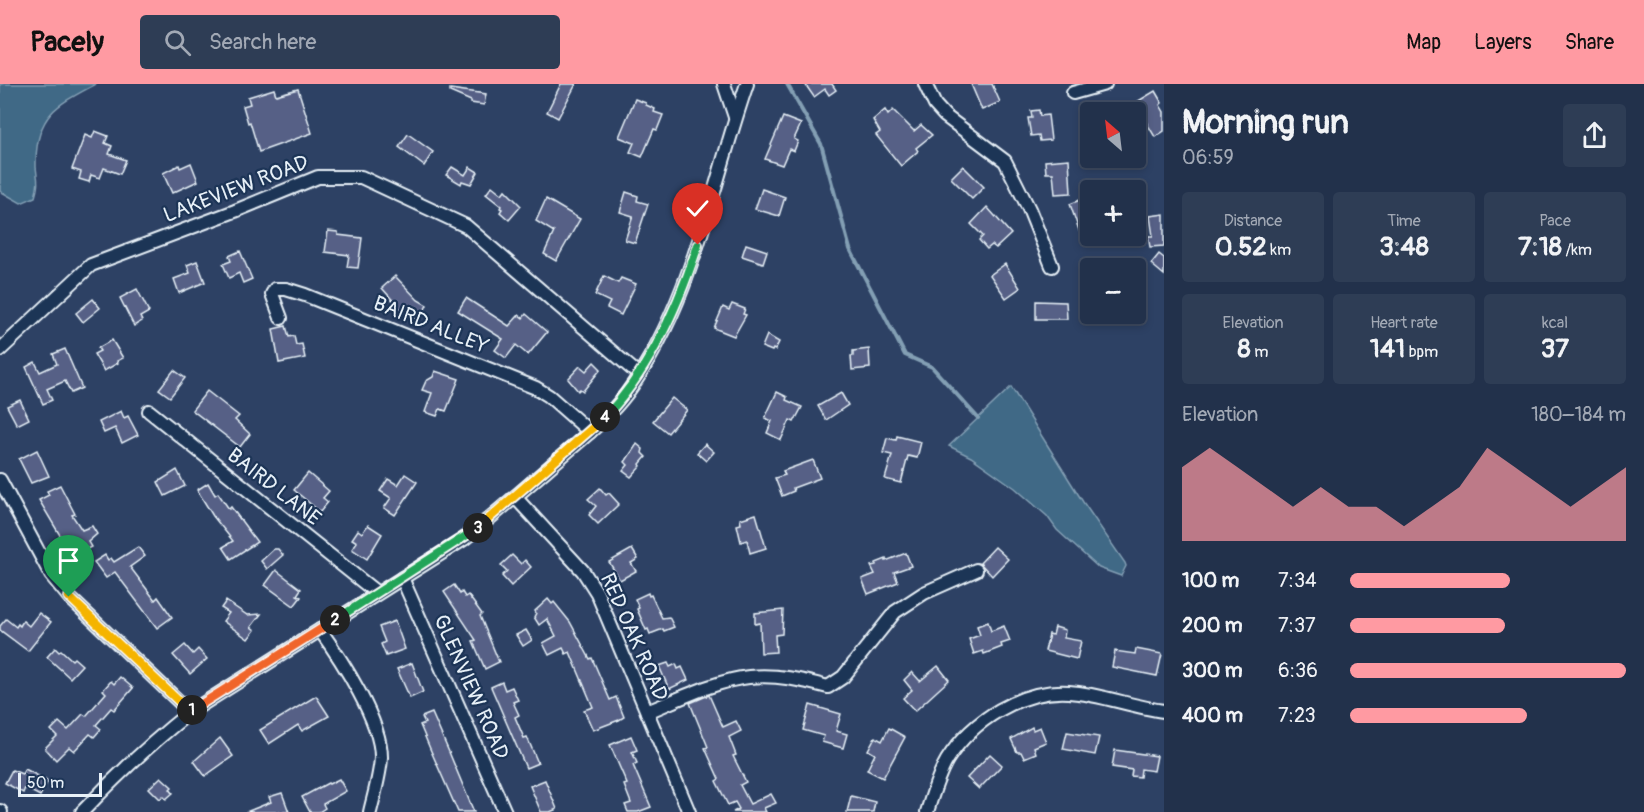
<!DOCTYPE html>
<meta charset="utf-8">
<style>
:root{--surface:#22314b;--page:#2e3d55;--text:#f1f3f6;--muted:#a2a9b5;--line:#3f4c63;--accent:#ff9aa2}
body{margin:0;font-family:Pangolin,sans-serif;background:var(--page);color:var(--text);height:100vh;display:flex;flex-direction:column;font-size:22px;white-space:nowrap}
*{box-sizing:border-box;margin:0}
p{font-size:20px;color:var(--muted)}
.icon{flex:none;width:33px;height:33px;fill:none;stroke:currentColor;stroke-width:2;stroke-linecap:round;stroke-linejoin:round}
.map{position:relative;flex:1;overflow:hidden}
.details{display:flex;flex-direction:column;background:var(--surface);width:480px}
.details>*{flex:none}
.needle{width:39px;rotate:332deg}
.buttons{position:absolute;left:1080px;top:18px;display:grid;gap:12px}
.buttons a{display:grid;place-items:center;width:66px;height:66px;border-radius:6px;background:var(--surface);box-shadow:0 3px 9px #0003,0 0 0 2px var(--line);font-size:30px}
.scale{position:absolute;left:18px;bottom:15px;width:84px;box-sizing:border-box;padding-left:6px;border:3px solid #e8f1f8;border-top:0;font-size:16px;line-height:21px;white-space:nowrap;color:#e8f1f8;-webkit-text-stroke:4px #1d3557;paint-order:stroke}
.pin{position:absolute;display:grid;place-items:center;width:51px;height:51px;color:#fff;margin:-62px -26px;border-radius:50% 50% 50% 0;rotate:-45deg;box-shadow:0 0 6px #0007}
.pin .icon{rotate:45deg}
.km{position:absolute;width:30px;height:30px;margin:-15px;border-radius:50%;background:#222;color:#fff;font-size:16px;line-height:30px;text-align:center}
.round{display:grid;place-items:center;flex:none;width:63px;height:63px;border-radius:6px;background:var(--page)}
.head{display:flex;align-items:center;justify-content:space-between;height:102px;padding:0 18px}
h1{font-size:33px;font-weight:700;line-height:45px}
.figures{display:grid;grid-template-columns:repeat(3,1fr);gap:9px;height:102px;padding:6px 18px}
.figures div{display:grid;align-content:center;border-radius:6px;background:var(--page);text-align:center}
.figures b{font-size:26px;font-weight:700}
.figures small{font-size:16px;font-weight:400}
.figures p{font-size:16px}
.chart{height:168px;padding:12px 18px}
.chart p{display:flex;justify-content:space-between}
.chart svg{width:100%;height:108px;margin-top:6px;fill:var(--accent);opacity:.7}
ul{padding:0 18px;list-style:none;font-size:20px}
li{display:grid;grid-template-columns:96px 72px 1fr;align-items:center;height:45px}
li i{height:15px;border-radius:8px;background:var(--accent)}
header{display:flex;align-items:center;gap:36px;box-sizing:border-box;height:84px;padding:0 30px;background:var(--accent);color:#111}
header strong{font-size:28px}
nav{display:flex;gap:33px;margin-inline-start:auto;font-size:21px}
.search{width:420px;height:54px;background:var(--page);display:flex;align-items:center;gap:15px;box-sizing:border-box;padding:0 21px;border-radius:6px;color:var(--muted);font-size:22px}
main{display:flex;flex:1;min-height:0}
.map>svg:first-child{display:block}
.water{fill:#3f6986;stroke:#839fb4;stroke-width:1.5}
.lines{fill:none;stroke-linecap:round;stroke-linejoin:round}
.stream{stroke:#839fb4;stroke-width:4}
.building{fill:#566186;stroke:#e8f1f8;stroke-width:1.5}
.minor-casing{stroke:#e8f1f8;stroke-width:16}
.minor{stroke:#1d3557;stroke-width:12}
.split-1-casing{stroke:#fff;stroke-width:12}
.split-2-casing{stroke:#fff;stroke-width:12}
.split-3-casing{stroke:#fff;stroke-width:12}
.split-4-casing{stroke:#fff;stroke-width:12}
.split-5-casing{stroke:#fff;stroke-width:12}
.split-1{stroke:#f5b400;stroke-width:8}
.split-2{stroke:#f0652b;stroke-width:8}
.split-3{stroke:#22a559;stroke-width:8}
.split-4{stroke:#f5b400;stroke-width:8}
.split-5{stroke:#22a559;stroke-width:8}
.labels{text-anchor:middle;dominant-baseline:central;stroke-width:4.5;stroke-linejoin:round;paint-order:stroke}
.street-label{font-size:21px;fill:#e8f1f8;stroke:#1d3557}
</style>
<header>
<strong>Pacely</strong>
<div class="search"><svg class="icon" aria-label="search" viewBox="0 0 24 24"><circle cx="10" cy="10" r="6"/><path d="M15 15l6 6"/></svg>Search here</div>
<nav><a>Map</a><a>Layers</a><a>Share</a></nav>
</header>
<main>
<div class="map">
<svg width="1164" height="728" viewBox="0 0 1164 728">
<rect width="100%" height="100%" fill="#2d4164"/>
<filter id="ink" filterUnits="userSpaceOnUse"><feTurbulence type="fractalNoise" baseFrequency=".0167" numOctaves="2"/><feDisplacementMap in="SourceGraphic" scale="12" xChannelSelector="R" yChannelSelector="G"/><feConvolveMatrix kernelMatrix="1 2 1 2 8 2 1 2 1" color-interpolation-filters="sRGB"/></filter>
<g filter="url(#ink)">
<g class="water">
<path d="M0 0H96C59 20 37 29 36 76 35 93 41 93 35 113L21 119 0 107Z"/>
<polygon points="1011,303 1083,418 1125,479 1126,482 1121,492 1099,484 1057,446 1047,432 1015,404 971,373 949,362"/>
</g>
<g class="lines">
<polyline class="stream" points="787,0 821,60 850,165 905,271 932,283 978,334"/>
</g>
<g class="building">
<polygon points="561,0 576,0 558,34 547,28"/>
<polygon points="805,0 832,0 836,6 829,11 825,5 814,13"/>
<polygon points="971,0 992,0 1000,18 982,26"/>
<polygon points="274,5 276,11 298,5 312,49 259,68 250,38 248,39 243,22 250,20 248,13"/>
<polygon points="450,5 486,10 484,21 471,19 471,17 450,8"/>
<polygon points="1155,7 1162,19 1160,21 1164,28 1164,47 1155,53 1135,19"/>
<polygon points="635,15 646,19 646,21 655,25 654,28 663,31 657,46 654,45 642,73 630,68 634,59 619,53"/>
<polygon points="885,26 888,31 893,26 914,47 921,41 932,51 916,64 918,67 901,82 876,51 880,48 873,36"/>
<polygon points="1039,26 1040,32 1048,31 1051,56 1040,57 1039,51 1031,52 1028,34 1032,34 1031,27"/>
<polygon points="783,33 801,40 794,55 798,57 794,67 789,65 782,81 765,75"/>
<polygon points="95,47 108,52 105,59 112,62 109,70 126,76 120,90 104,84 100,94 91,91 89,98 79,95 81,88 72,85 85,51 92,54"/>
<polygon points="408,50 433,68 424,82 399,63"/>
<polygon points="1069,75 1071,109 1055,110 1053,89 1046,89 1045,77"/>
<polygon points="191,79 198,97 172,109 163,89 179,81 180,84"/>
<polygon points="963,82 984,103 972,115 951,94"/>
<polygon points="452,83 465,91 470,83 478,88 471,100 462,97 461,100 446,91"/>
<polygon points="492,102 502,110 505,106 521,122 509,136 500,128 502,125 500,124 501,122 486,110"/>
<polygon points="762,105 785,113 779,132 755,125"/>
<polygon points="626,108 638,112 637,117 648,120 635,159 625,156 633,132 620,128"/>
<polygon points="1085,114 1090,130 1090,149 1081,152 1070,120"/>
<polygon points="546,115 580,135 556,177 544,170 554,148 536,137"/>
<polygon points="987,123 1011,150 996,164 992,161 987,165 979,156 983,152 971,140"/>
<polygon points="1164,130 1164,162 1150,163 1148,152 1153,152 1150,132"/>
<polygon points="328,147 338,148 338,151 362,154 358,184 347,183 349,171 325,168"/>
<polygon points="746,160 767,167 763,179 742,172"/>
<polygon points="240,167 252,195 243,199 239,189 229,194 223,180 231,177 229,172"/>
<polygon points="1159,170 1164,174 1164,191 1151,180"/>
<polygon points="1125,172 1129,182 1123,184 1095,184"/>
<polygon points="197,177 205,198 179,209 174,195 190,189 187,181"/>
<polygon points="1005,180 1020,204 1006,214 990,191"/>
<polygon points="395,192 418,216 427,221 421,233 418,232 416,235 404,229 382,204"/>
<polygon points="604,192 618,199 621,194 636,200 621,231 607,224 610,218 595,211"/>
<polygon points="137,205 149,228 140,233 142,237 134,242 120,214"/>
<polygon points="466,214 509,242 519,231 523,234 526,230 547,248 528,271 516,261 506,274 495,266 503,255 458,227"/>
<polygon points="93,215 100,224 83,238 76,229"/>
<polygon points="1036,217 1066,218 1067,235 1036,235"/>
<polygon points="732,220 745,225 743,230 746,231 734,252 714,244 723,223 729,226"/>
<polygon points="286,242 289,253 294,252 296,261 302,260 305,274 279,279 273,245"/>
<polygon points="767,251 779,258 775,266 773,265 772,267 762,263"/>
<polygon points="112,256 123,274 117,277 118,279 104,287 94,270 100,267 98,264"/>
<polygon points="65,265 82,304 71,309 65,297 47,305 52,316 43,320 26,283 35,278 40,288 57,280 53,270"/>
<polygon points="869,265 870,284 852,286 851,272 853,272 853,267"/>
<polygon points="594,278 601,285 583,307 580,305 578,307 568,295 580,282 586,287"/>
<polygon points="174,286 185,294 170,313 159,305"/>
<polygon points="435,287 459,295 446,327 440,325 437,332 425,328 432,309 422,306 426,297 433,293"/>
<polygon points="207,307 239,332 235,336 250,350 240,363 192,326"/>
<polygon points="777,308 787,313 786,316 802,323 794,338 790,336 781,356 767,349 772,337 765,334"/>
<polygon points="841,309 848,321 826,336 818,322"/>
<polygon points="672,314 687,326 668,349 653,337"/>
<polygon points="20,316 29,335 17,341 7,322"/>
<polygon points="121,327 124,334 128,332 138,351 122,359 115,344 104,349 99,338"/>
<polygon points="897,352 921,358 917,374 908,372 901,399 885,395 892,371 883,369 887,354 896,356"/>
<polygon points="637,360 643,365 642,369 646,373 640,380 641,382 631,393 623,387 628,381 625,378"/>
<polygon points="705,360 714,368 706,377 697,369"/>
<polygon points="37,366 49,392 31,399 19,375"/>
<polygon points="813,376 820,394 793,404 794,407 782,412 775,394 785,391 783,387"/>
<polygon points="177,386 185,402 165,412 158,398"/>
<polygon points="308,389 329,407 323,414 328,418 320,428 294,406"/>
<polygon points="405,390 417,398 395,431 384,424 391,414 380,407 388,395 398,401"/>
<polygon points="208,399 215,411 218,409 229,425 231,423 257,458 231,475 223,463 233,457 213,432 197,406"/>
<polygon points="60,401 75,430 72,431 82,446 92,442 97,450 88,458 91,463 78,470 73,463 70,465 64,458 39,416 49,411 47,407"/>
<polygon points="600,404 606,411 609,409 619,420 598,440 589,431 596,422 588,415"/>
<polygon points="756,430 766,464 750,469 747,456 741,458 737,441 741,440 740,435"/>
<polygon points="368,441 382,450 367,475 352,465 357,458 352,455 358,446 362,449"/>
<polygon points="138,463 145,472 130,483 155,516 158,513 172,533 157,544 115,488 106,494 94,478 105,471 108,476 111,474 114,478"/>
<polygon points="995,463 1008,475 992,492 980,479"/>
<polygon points="274,465 278,465 283,471 267,485 261,477"/>
<polygon points="632,465 638,475 631,479 636,487 620,496 609,478"/>
<polygon points="906,469 911,482 894,488 898,498 868,510 862,495 875,490 871,482 876,481 876,479 886,475 886,477"/>
<polygon points="512,471 521,480 525,476 531,483 511,502 502,492 507,487 501,481"/>
<polygon points="276,486 301,505 297,511 301,513 294,522 265,501"/>
<polygon points="454,501 460,510 462,508 465,513 468,511 482,530 480,532 499,578 485,585 473,557 476,556 444,508"/>
<polygon points="648,509 649,512 651,511 662,534 669,533 674,543 664,547 663,545 650,550 648,545 646,546 637,525 639,524 635,515"/>
<polygon points="548,515 552,520 554,518 570,538 590,575 592,574 610,616 616,613 624,633 619,636 593,646 584,626 593,623 570,568 566,570 563,564 549,571 543,559 556,552 547,535 539,541 534,533 536,529 535,527"/>
<polygon points="226,517 247,531 261,530 251,543 255,546 248,555 223,537 229,529 221,524"/>
<polygon points="783,526 782,550 775,551 776,568 761,569 760,539 755,540 755,529"/>
<polygon points="39,529 51,538 28,567 0,546 0,542 6,535 16,543 18,540 20,542 23,537 29,542"/>
<polygon points="395,537 405,565 386,572 381,560 385,558 379,543"/>
<polygon points="988,538 991,547 1004,542 1010,557 1001,560 1002,563 984,570 983,567 974,570 969,555 980,551 977,542"/>
<polygon points="1055,543 1065,546 1064,554 1081,557 1077,575 1045,567 1049,550 1053,551"/>
<polygon points="526,546 532,556 523,562 516,551"/>
<polygon points="185,561 193,570 198,565 207,575 190,590 173,571"/>
<polygon points="55,564 59,568 61,566 72,576 74,574 82,581 70,594 47,573"/>
<polygon points="1136,565 1162,570 1157,592 1112,583 1115,567 1135,570"/>
<polygon points="412,579 423,608 410,614 397,585"/>
<polygon points="668,579 670,583 676,580 678,585 682,583 688,596 669,605 659,582"/>
<polygon points="938,582 949,596 915,627 903,614 912,606 904,596 912,588 920,597"/>
<polygon points="120,593 133,604 114,626 111,624 96,641 101,645 94,653 90,650 74,667 69,663 56,676 45,664 57,652 51,646 59,638 68,646 83,630 86,632 106,609 103,606 111,597 114,600"/>
<polygon points="502,598 505,606 512,603 518,616 513,618 519,631 515,633 524,654 527,653 538,679 526,684 491,603"/>
<polygon points="709,611 723,643 736,637 741,647 729,653 736,671 733,672 746,698 740,701 750,720 771,710 776,719 764,724 766,728 733,728 739,725 735,718 728,721 716,697 719,695 705,664 708,663 690,619"/>
<polygon points="316,612 329,632 302,647 298,641 269,660 260,646"/>
<polygon points="810,621 841,630 836,647 847,650 843,664 822,658 824,652 803,646"/>
<polygon points="432,629 449,668 474,728 458,728 431,667 420,641 425,639 422,633"/>
<polygon points="1032,643 1033,646 1040,643 1046,658 1034,663 1036,669 1024,674 1021,668 1017,668 1011,655"/>
<polygon points="889,644 905,653 883,694 867,686 875,670 868,666 875,653 882,657"/>
<polygon points="1067,648 1099,653 1095,671 1063,665"/>
<polygon points="631,652 637,666 632,668 637,679 633,681 651,723 638,728 628,728 625,721 631,719 624,701 627,700 610,661"/>
<polygon points="220,654 233,672 205,692 194,677"/>
<polygon points="1115,666 1157,672 1154,687 1141,685 1140,693 1131,692 1132,686 1112,683"/>
<polygon points="990,670 1002,681 979,705 967,694"/>
<polygon points="25,685 48,697 40,712 25,704 23,709 5,699 12,686 22,690"/>
<polygon points="161,693 172,703 170,705 173,709 166,715 163,712 160,715 149,704"/>
<polygon points="339,695 346,707 323,720 325,724 319,728 310,728 302,713 328,699 329,700"/>
<polygon points="545,696 557,725 550,728 541,728 530,702"/>
<polygon points="282,709 289,728 246,728 271,718 269,713"/>
<polygon points="851,712 875,718 873,728 847,728"/>
</g>
<g class="lines">
<g class="minor-casing">
<g id="minor">
<polyline points="724,0 735,33"/>
<polyline points="925,0 935,21 945,32 1005,77 1029,125 1052,182"/>
<polyline points="1073,9 1105,0"/>
<polyline points="281,234 272,210 275,205 286,205 305,211 536,304 549,312 590,348"/>
<polyline points="0,266 91,181 235,127 318,93 361,93 466,142 638,290"/>
<polyline points="149,327 377,509"/>
<polyline points="0,396 51,491 69,513 190,628"/>
<polyline points="515,413 583,487 597,509 689,728"/>
<polyline points="402,494 505,728"/>
<path d="M320 546C341 575 382 638 381 674 380 691 374 711 370 728"/>
<path d="M647 628C677 616 717 596 749 593 776 590 802 596 828 603L843 593 895 528 924 509 976 486"/>
<polyline points="0,727 1,728"/>
<path d="M82 728C116 692 151 659 190 628L464 455C497 429 529 401 561 373 584 353 609 333 627 309 693 218 711 104 747 0"/>
<path d="M927 728C932 712 938 691 947 676 972 636 1022 605 1069 608 1101 610 1132 623 1164 627"/>
</g>
</g>
<use href="#minor" class="minor"/>
</g>
</g>
<g class="lines" filter="url(#ink)">
<g class="split-1-casing">
<polyline id="split-1" points="69,513 190,628 192,626"/>
</g>
<g class="split-2-casing">
<polyline id="split-2" points="192,626 335,536"/>
</g>
<g class="split-3-casing">
<polyline id="split-3" points="335,536 478,444"/>
</g>
<g class="split-4-casing">
<polyline id="split-4" points="478,444 605,333"/>
</g>
<g class="split-5-casing">
<path id="split-5" d="M605 333C650 286 678 223 698 161"/>
</g>
<use href="#split-1" class="split-1"/>
<use href="#split-2" class="split-2"/>
<use href="#split-3" class="split-3"/>
<use href="#split-4" class="split-4"/>
<use href="#split-5" class="split-5"/>
</g>
<g class="labels">
<g class="street-label">
<text transform="translate(236 105) rotate(-21)">LAKEVIEW ROAD</text>
<text transform="translate(431 241) rotate(22)">BAIRD ALLEY</text>
<text transform="translate(274 403) rotate(38)">BAIRD LANE</text>
<text transform="translate(634 553) rotate(66)">RED OAK ROAD</text>
<text transform="translate(471 603) rotate(66)">GLENVIEW ROAD</text>
</g>
</g>
</svg>
<div class="buttons">
<a><svg class="needle" viewBox="-14 -14 28 28"><path d="M0-13l5 13h-10z" fill="#e53935"/><path d="M0 13l5-13h-10z" fill="#a2a9b5"/></svg></a>
<a>+</a>
<a>−</a>
</div>
<div class="scale">50 m</div>
<div class="pin" style="left:69px;top:513px;background:#1e9e55"><svg class="icon" aria-label="arrive" viewBox="0 0 24 24"><path d="M6 21V4h12l-3 4 3 4H6"/></svg></div>
<div class="pin" style="left:698px;top:161px;background:#d93025"><svg class="icon" aria-label="check" viewBox="0 0 24 24"><path d="M5 12l5 5 9-10"/></svg></div>
<b class="km" style="left:192px;top:626px">1</b>
<b class="km" style="left:335px;top:536px">2</b>
<b class="km" style="left:478px;top:444px">3</b>
<b class="km" style="left:605px;top:333px">4</b>
</div>
<section class="details">
<div class="head"><div><h1>Morning run</h1><p>06:59</p></div><a class="round"><svg class="icon" aria-label="share" viewBox="0 0 24 24"><path d="M12 15V3M7 8l5-5 5 5M5 13v7h14v-7"/></svg></a></div>
<div class="figures">
<div><p>Distance</p><b>0.52<small> km</small></b></div>
<div><p>Time</p><b>3:48</b></div>
<div><p>Pace</p><b>7:18<small> /km</small></b></div>
</div>
<div class="figures">
<div><p>Elevation</p><b>8<small> m</small></b></div>
<div><p>Heart rate</p><b>141<small> bpm</small></b></div>
<div><p>kcal</p><b>37</b></div>
</div>
<div class="chart"><p><span>Elevation</span>180–184 m</p>
<svg viewBox="0 0 160 44" preserveAspectRatio="none"><path d="M0 44V14L10 6L20 14L30 22L40 30L50 22L60 30L70 30L80 38L90 30L100 22L110 6L120 14L130 22L140 30L150 22L160 14V44z"/></svg>
</div>
<ul>
<li><b>100 m</b>7:34<i style="width:58%"></i></li>
<li><b>200 m</b>7:37<i style="width:56%"></i></li>
<li><b>300 m</b>6:36<i style="width:100%"></i></li>
<li><b>400 m</b>7:23<i style="width:64%"></i></li>
</ul>
</section>
</main>
